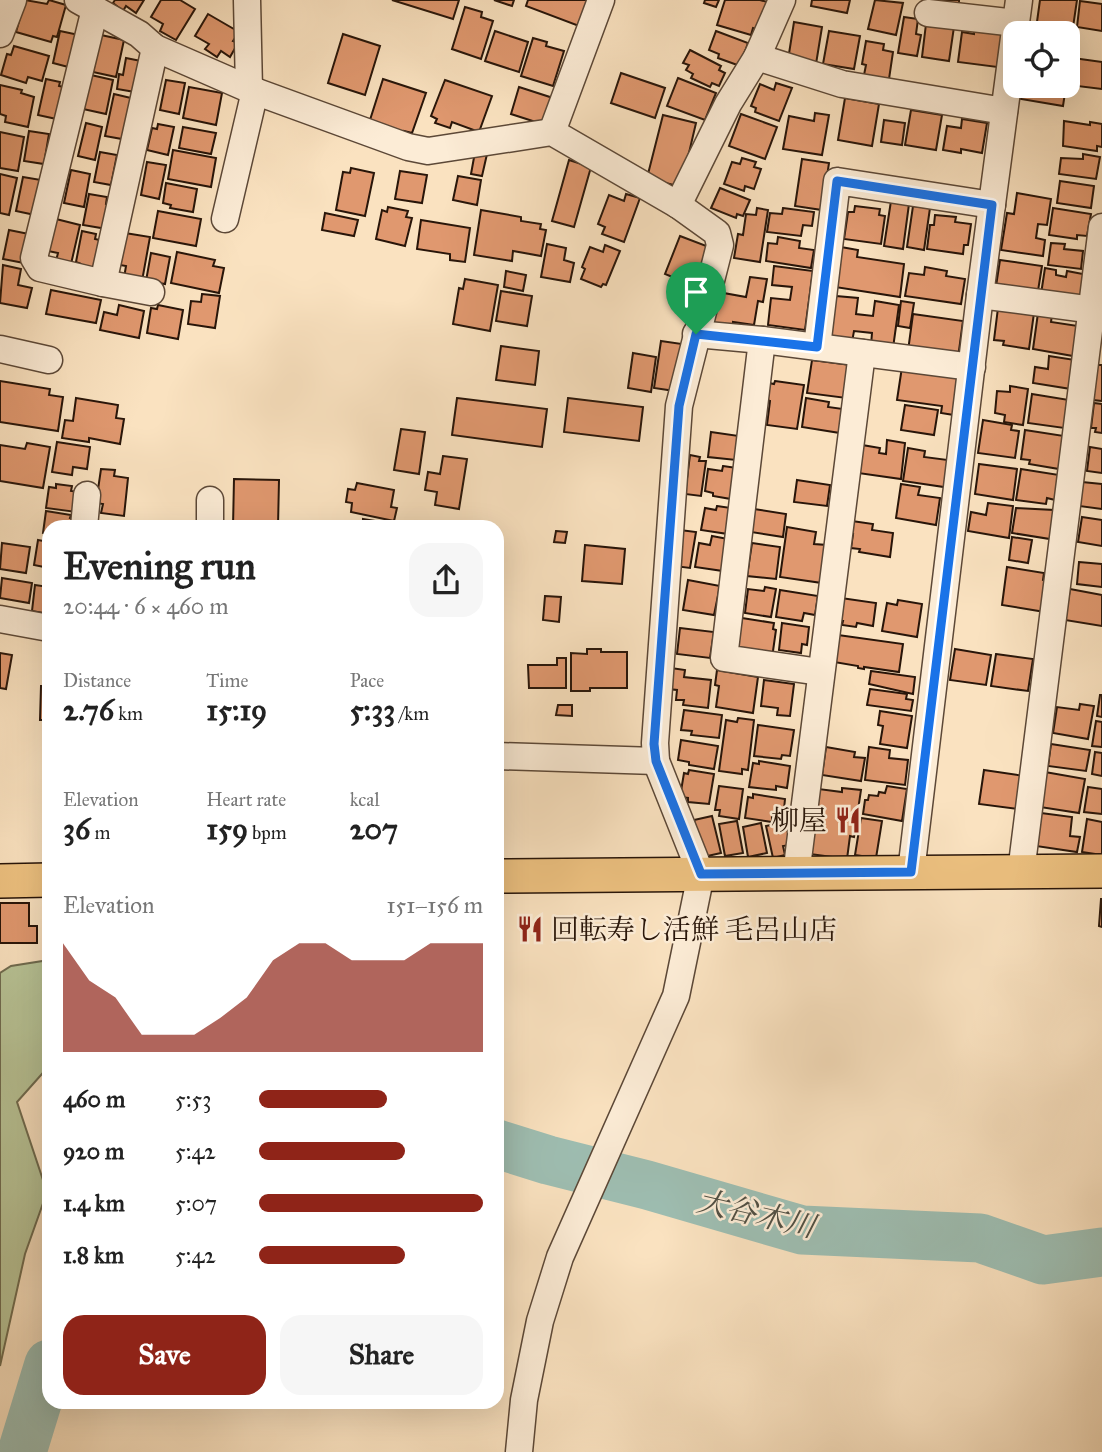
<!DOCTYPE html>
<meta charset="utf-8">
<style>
:root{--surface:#fff;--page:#f6f6f6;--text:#222;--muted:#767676;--accent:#8f2418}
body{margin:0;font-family:"IM FELL Great Primer","Noto Serif JP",serif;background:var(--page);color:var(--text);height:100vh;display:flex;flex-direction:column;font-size:26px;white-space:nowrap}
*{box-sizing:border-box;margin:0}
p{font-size:23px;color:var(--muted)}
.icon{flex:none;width:38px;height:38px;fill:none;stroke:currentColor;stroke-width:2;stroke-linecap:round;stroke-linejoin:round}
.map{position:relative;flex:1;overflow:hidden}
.sheet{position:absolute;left:42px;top:520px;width:462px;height:889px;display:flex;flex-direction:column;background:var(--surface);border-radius:21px;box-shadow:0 7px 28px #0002}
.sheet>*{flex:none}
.tools{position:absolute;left:1003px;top:21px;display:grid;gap:14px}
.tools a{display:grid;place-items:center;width:77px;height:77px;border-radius:14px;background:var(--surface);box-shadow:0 7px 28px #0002;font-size:35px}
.pin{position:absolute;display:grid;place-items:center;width:60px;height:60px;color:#fff;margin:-72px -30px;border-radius:50% 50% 50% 0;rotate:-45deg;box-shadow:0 0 7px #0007}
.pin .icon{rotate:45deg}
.round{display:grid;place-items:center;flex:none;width:74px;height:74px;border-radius:21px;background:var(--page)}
.headline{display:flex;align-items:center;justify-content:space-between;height:119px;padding:0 21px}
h1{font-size:38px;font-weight:700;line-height:52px}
.figures{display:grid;grid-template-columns:repeat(3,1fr);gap:10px;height:119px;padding:7px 21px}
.figures div{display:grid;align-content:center}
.figures b{font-size:30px;font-weight:700}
.figures small{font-size:19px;font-weight:400}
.figures p{font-size:19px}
.chart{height:196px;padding:14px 21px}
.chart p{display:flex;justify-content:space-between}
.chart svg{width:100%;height:126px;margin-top:7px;fill:var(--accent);opacity:.7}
.action{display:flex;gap:14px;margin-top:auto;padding:14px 21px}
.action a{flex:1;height:80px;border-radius:21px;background:var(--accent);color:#fff;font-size:28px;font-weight:700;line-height:80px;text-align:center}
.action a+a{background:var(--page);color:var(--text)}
ul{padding:0 21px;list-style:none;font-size:23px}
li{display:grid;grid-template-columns:112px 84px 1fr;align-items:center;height:52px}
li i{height:18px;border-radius:9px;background:var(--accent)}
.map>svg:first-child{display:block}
.green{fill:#b8c497;stroke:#706c50;stroke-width:2}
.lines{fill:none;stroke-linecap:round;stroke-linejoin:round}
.river{stroke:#9ebeb2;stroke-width:49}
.building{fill:#e0986f;stroke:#281509;stroke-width:2}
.minor-casing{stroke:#5c4837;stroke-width:29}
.major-casing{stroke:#281509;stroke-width:36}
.minor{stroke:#fcecd6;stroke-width:26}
.major{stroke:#edc180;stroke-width:33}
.route-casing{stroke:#fff;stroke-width:14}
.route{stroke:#1a73e8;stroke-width:9}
.labels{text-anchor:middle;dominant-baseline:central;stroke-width:5;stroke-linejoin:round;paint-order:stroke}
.poi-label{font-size:28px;fill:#281509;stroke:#fcecd6;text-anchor:end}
.water-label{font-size:30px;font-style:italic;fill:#515044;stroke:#fcecd6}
</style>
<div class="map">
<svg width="1102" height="1452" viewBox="0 0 1102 1452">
<rect width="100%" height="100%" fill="#fae2c0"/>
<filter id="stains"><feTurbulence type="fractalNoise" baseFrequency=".00286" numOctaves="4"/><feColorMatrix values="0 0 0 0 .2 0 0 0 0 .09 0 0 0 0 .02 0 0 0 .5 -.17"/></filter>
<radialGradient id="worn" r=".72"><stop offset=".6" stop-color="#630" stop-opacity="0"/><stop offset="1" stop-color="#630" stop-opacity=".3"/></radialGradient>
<polygon class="green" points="49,960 49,1066 17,1102 47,1192 25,1254 0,1366 0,973 11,966"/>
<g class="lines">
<g class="river">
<polyline points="497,1144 548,1160 647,1185 802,1230 980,1238 1043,1260 1102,1252"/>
<polyline points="22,1452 49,1364"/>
</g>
</g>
<g class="building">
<polygon points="25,0 47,4 49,0 66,5 57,37 53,36 51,42 16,32"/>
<polygon points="115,0 144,0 136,13 126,6 123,11 113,3"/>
<polygon points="161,0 180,0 195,9 176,40 160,31 163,24 151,17"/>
<polygon points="392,0 459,0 453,19"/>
<polygon points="494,0 514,0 512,6"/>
<polygon points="528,0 589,0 579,26 526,6"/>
<polygon points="705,0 719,0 716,7 704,3"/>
<polygon points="725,0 760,0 771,3 762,31 753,28 751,35 717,25"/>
<polygon points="812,0 850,0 847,13 811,6"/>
<polygon points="875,0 903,3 896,35 868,29"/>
<polygon points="926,0 959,0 959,5"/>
<polygon points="1040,0 1077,0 1072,34 1036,29"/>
<polygon points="1080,1 1102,4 1102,31 1077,27"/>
<polygon points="465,7 482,12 481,17 493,21 481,59 452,49"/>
<polygon points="208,14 239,32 233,41 238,43 230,57 221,51 217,57 205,49 209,44 195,36"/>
<polygon points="904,17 918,19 916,34 921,35 917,56 898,53"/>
<polygon points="794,22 822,27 816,64 788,60"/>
<polygon points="926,24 954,27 949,61 922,57"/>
<polygon points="974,29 1002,33 997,67 958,62 962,32 974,34"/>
<polygon points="60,31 79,35 72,68 53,63"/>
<polygon points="495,31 528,42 519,72 485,61"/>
<polygon points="716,31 748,43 740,66 718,58 719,54 709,50"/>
<polygon points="829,31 860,36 854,69 823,64"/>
<polygon points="343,34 380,46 365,95 328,83"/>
<polygon points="101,35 124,40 116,77 93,72"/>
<polygon points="533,38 547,42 546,46 564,51 553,86 521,76"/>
<polygon points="866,41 884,44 883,50 893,52 889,79 864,75 866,65 862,64"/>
<polygon points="14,46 49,56 42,81 28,77 26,83 1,75 7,54 11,55"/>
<polygon points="690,50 721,66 719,70 725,73 719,86 712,83 710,87 691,78 693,74 686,70 689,65 683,63"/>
<polygon points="126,58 141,61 135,92 117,89 119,74 123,75"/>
<polygon points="1073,58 1102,62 1102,89 1069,85"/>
<polygon points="621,73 665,88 655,118 611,103"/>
<polygon points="91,75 113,80 106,114 83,109"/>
<polygon points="678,78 716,93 705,120 667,106"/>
<polygon points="46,79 60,82 59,86 68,88 61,120 38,115"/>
<polygon points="383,79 426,93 412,133 404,131 403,135 370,120"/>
<polygon points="166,80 185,83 179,114 160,110"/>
<polygon points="445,80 492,96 479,132 452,122 450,128 435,123 437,119 431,116"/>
<polygon points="776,83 792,88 779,121 755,112 756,108 751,106 760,84 774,90"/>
<polygon points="0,85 22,90 21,93 34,97 28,127 5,122 6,116 0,114"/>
<polygon points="1023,86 1066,86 1063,106 1021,99"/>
<polygon points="189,87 222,93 216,125 183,118"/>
<polygon points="519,87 553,98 545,125 511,114"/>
<polygon points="114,94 131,98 122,139 105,136"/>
<polygon points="845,98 879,104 872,146 838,140"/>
<polygon points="911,110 942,115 936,150 905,145"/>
<polygon points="815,113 829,115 822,155 783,149 789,116 814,121"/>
<polygon points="741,114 777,127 765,159 729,146"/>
<polygon points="663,115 696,123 681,187 647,178"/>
<polygon points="962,119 987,123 982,153 961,149 961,153 943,150 947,126 961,128"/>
<polygon points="884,120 905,123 902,145 881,142"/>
<polygon points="1064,121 1090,125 1090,122 1102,124 1102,147 1097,146 1097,151 1063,146"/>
<polygon points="86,123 102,127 95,160 78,156"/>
<polygon points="158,124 174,127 168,155 147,150 152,128 157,129"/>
<polygon points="183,127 216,133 211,154 179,148"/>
<polygon points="29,131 49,134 44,164 24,161"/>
<polygon points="0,132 24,137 18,171 0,168"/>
<polygon points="173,150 216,158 211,187 168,179"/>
<polygon points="100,152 117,155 111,185 94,182"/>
<polygon points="475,152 487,154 482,176 471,174"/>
<polygon points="1083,154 1100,157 1096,179 1059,174 1061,158 1083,159"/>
<polygon points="742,158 756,162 754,167 761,169 754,189 745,186 744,191 724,184 732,162 740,164"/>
<polygon points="802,159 829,163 822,210 795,206"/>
<polygon points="569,160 591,167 574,227 552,221"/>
<polygon points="147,162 166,165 159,199 141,195"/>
<polygon points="351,168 374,173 365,216 336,210 343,172 350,173"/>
<polygon points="71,170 90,174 84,207 64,203"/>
<polygon points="400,171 427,175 422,203 395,199"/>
<polygon points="0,174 17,178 9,215 0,213"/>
<polygon points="458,176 481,180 477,205 453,200"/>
<polygon points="23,177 41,180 35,215 16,211"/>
<polygon points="1060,181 1094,186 1091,208 1057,203"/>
<polygon points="166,183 197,189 193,212 170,208 171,205 163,203"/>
<polygon points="720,188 750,200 743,216 737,214 736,218 711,208"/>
<polygon points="1017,193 1051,199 1047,225 1038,224 1036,238 1045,240 1043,256 1001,250 1007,213 1014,214"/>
<polygon points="89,194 107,197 106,204 111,205 107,229 83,225"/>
<polygon points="626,194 640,198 624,242 602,234 605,227 598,224 609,195 624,201"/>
<polygon points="891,201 909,204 903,249 884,246"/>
<polygon points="855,206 880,209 879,215 885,216 881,244 844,239 848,212 854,212"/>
<polygon points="913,206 930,208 924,250 907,247"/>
<polygon points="388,207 408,211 406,217 412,218 405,246 376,239 382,210 387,212"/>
<polygon points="757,208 768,210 760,262 734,258 738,234 743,235 746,214 756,215"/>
<polygon points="783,208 814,212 812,226 803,225 801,236 767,232 770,213 782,214"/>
<polygon points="1053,208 1091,214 1087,236 1077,235 1077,239 1049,235"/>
<polygon points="481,210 521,217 521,221 541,224 540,229 546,230 541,256 513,251 512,261 474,255"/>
<polygon points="158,211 201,219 196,246 153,238"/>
<polygon points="325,213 358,220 354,236 322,230"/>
<polygon points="935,215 956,217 955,222 971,224 968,245 964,245 963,254 927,249 930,225 934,225"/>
<polygon points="56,219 80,225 71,264 56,261 58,253 48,251"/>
<polygon points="421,220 470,228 465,262 450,260 450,254 417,249"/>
<polygon points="9,230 29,234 24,263 3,259"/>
<polygon points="82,231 96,234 95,239 104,241 98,272 81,269 81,264 76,262"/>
<polygon points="125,233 150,237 142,281 124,278 126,266 120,265"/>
<polygon points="680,236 709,247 694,286 665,274"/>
<polygon points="778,237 800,241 799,248 814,250 811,268 766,261 768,243 777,244"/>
<polygon points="1051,243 1065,244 1064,249 1083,251 1081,269 1048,265"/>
<polygon points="547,244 566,248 564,260 574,263 570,282 541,277"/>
<polygon points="605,245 620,251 606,285 603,284 601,287 581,279 585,269 582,267 590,247 603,252"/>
<polygon points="841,247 858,250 857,257 904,264 900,297 835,287"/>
<polygon points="177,252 215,260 213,266 224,268 219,293 171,283"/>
<polygon points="151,253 170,257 165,284 146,281"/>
<polygon points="1000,260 1042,266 1037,297 996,286"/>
<polygon points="3,265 21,269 18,285 32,288 27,308 0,303"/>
<polygon points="774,266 813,271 805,330 768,325 771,298 790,300 792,287 772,285"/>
<polygon points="925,267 947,271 946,276 965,279 961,304 905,296 909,273 924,275"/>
<polygon points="1045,268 1056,270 1056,275 1066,277 1067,271 1088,275 1083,302 1041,294"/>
<polygon points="506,271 526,275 523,291 504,287"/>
<polygon points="750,277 767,279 763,302 758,301 754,325 733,322 733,327 713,326 718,292 746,297"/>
<polygon points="465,279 498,285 490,331 453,324 459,288 463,289"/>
<polygon points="51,290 101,300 96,323 46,314"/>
<polygon points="501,291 532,296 527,326 496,321"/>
<polygon points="202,294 220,296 215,328 188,324 191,301 201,302"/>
<polygon points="836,296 858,298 856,314 873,316 875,301 899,305 893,348 871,345 872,333 854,331 852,342 830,339"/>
<polygon points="901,301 914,303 910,328 898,326"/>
<polygon points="119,305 144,311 139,338 100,330 104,312 117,315"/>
<polygon points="158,305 183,310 178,339 147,333 151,308 157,309"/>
<polygon points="998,308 1034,313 1029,349 1003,345 1004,341 994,340"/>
<polygon points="1038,313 1052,315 1051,322 1078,326 1073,356 1033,349"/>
<polygon points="913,314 963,321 958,358 908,351"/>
<polygon points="661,341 682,344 675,391 654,388"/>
<polygon points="501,346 539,351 535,385 496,380"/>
<polygon points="633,353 656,357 651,392 628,388"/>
<polygon points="1049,356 1075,360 1071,389 1033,383 1035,367 1048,369"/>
<polygon points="812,360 851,365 846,398 807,393"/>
<polygon points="1097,365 1102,365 1102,401 1093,400"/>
<polygon points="902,367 960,375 954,415 941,413 942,406 897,400"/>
<polygon points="0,381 50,389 49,395 63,397 58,431 0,422"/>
<polygon points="775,381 804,385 797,429 767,425 770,401 767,400 769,383 774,384"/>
<polygon points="1010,386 1028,389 1023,425 1004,422 1005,415 995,413 997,391 1010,392"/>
<polygon points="1032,394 1069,400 1064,428 1028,423"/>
<polygon points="76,398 118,405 116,418 124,419 120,444 89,438 89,442 62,438 65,420 73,421"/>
<polygon points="457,398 547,409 542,447 452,435"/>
<polygon points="568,398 643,407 639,441 564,432"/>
<polygon points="806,398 829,402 828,407 843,409 840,433 802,427"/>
<polygon points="1094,403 1102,404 1102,433 1095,432 1096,428 1091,428"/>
<polygon points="905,405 938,410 934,435 901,430"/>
<polygon points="983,420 1012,425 1011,430 1019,431 1015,458 978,453"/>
<polygon points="401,429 425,432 419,474 394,470"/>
<polygon points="1025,430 1064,436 1059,469 1029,464 1030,460 1021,459"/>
<polygon points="711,432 739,436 736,460 708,457"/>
<polygon points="887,440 905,443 901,479 858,473 862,445 880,448 879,453 886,454"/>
<polygon points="57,442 90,447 87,469 73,467 72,475 52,472"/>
<polygon points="27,443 50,447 43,488 0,481 0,445 25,449"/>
<polygon points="1090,447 1102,449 1102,473 1087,471"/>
<polygon points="908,448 925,451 924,457 948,460 944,487 903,481"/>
<polygon points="690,455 700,457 699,461 706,461 701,496 685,494"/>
<polygon points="443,456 467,459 459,509 435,505 437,492 425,490 428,472 440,474"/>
<polygon points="979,464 1017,469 1013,500 975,494"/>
<polygon points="723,466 737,468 731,499 713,496 713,493 705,491 708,469 722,471"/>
<polygon points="101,469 115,470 114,476 128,478 124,516 101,513 103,504 96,503"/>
<polygon points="1021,469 1059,475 1055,500 1047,498 1046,504 1016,500"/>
<polygon points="234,479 279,480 278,527 233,527"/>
<polygon points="797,480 830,485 827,506 794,502"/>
<polygon points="1082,482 1102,484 1102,509 1079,506"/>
<polygon points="357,483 394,490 391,507 397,508 394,521 351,512 352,503 346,502 348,489 355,490"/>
<polygon points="56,484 72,486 71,491 79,492 76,512 46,508 49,487 56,488"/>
<polygon points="901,484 920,487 918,495 940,498 936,525 896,518"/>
<polygon points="988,503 1013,506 1009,538 968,531 971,512 986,515"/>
<polygon points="717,506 731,508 728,534 701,530 705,508 716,510"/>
<polygon points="1016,508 1054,510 1050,539 1012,533"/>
<polygon points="754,509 786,514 783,537 751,532"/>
<polygon points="46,511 71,515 70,518 76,519 74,527 49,527 49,534 43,533"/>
<polygon points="1082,517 1102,520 1102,546 1078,542"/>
<polygon points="363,519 382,522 381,527 383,527 350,527 351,522 363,524"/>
<polygon points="852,521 873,524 872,530 893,533 890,557 859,552 860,549 851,548 853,534 850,534"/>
<polygon points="99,523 127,526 127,527 99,527"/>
<polygon points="787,527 816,532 814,544 827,545 822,583 780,577"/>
<polygon points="680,530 696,532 690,568 674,566"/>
<polygon points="556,531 567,532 565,543 554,542"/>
<polygon points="712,536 728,539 723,571 695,567 699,543 710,545"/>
<polygon points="1012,537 1032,540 1028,563 1009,560"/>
<polygon points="38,540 49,542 49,568 34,565"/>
<polygon points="2,543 30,547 26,573 0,569"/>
<polygon points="752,543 780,547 776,579 747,576"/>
<polygon points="585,545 625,549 622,584 582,581"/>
<polygon points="1079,562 1102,564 1102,587 1077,584"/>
<polygon points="1007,567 1044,573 1043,580 1049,581 1045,612 1002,605"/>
<polygon points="2,578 32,583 29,603 0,598"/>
<polygon points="688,580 720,586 714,615 683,610"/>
<polygon points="35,585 49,587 49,614 32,611"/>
<polygon points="765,587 776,589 771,617 745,613 748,589 764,591"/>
<polygon points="1070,589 1102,595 1102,626 1065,620"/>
<polygon points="780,590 818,596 815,615 804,613 802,621 776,617"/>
<polygon points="545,596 561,597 559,622 543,620"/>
<polygon points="841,598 876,603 873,626 857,623 856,627 842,625 843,621 838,621"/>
<polygon points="898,600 922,604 917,637 882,631 887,603 897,605"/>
<polygon points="742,618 774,623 773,629 776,630 772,658 737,652"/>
<polygon points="782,623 809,627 807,645 802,644 801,653 779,650"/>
<polygon points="680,628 714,632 710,658 677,654"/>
<polygon points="838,635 903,644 899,672 864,667 864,669 858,668 858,666 834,662"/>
<polygon points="587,649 601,649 601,652 627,652 627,688 590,688 590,691 571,691 571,653 587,654"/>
<polygon points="955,649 991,655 986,685 950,680"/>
<polygon points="0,653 12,655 6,689 0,688"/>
<polygon points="996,654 1033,659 1028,691 991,686"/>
<polygon points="557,658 566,658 566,688 529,688 528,665 557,665"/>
<polygon points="671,668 685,670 684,677 711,680 708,708 683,705 684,700 676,700 677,690 668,689"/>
<polygon points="717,670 758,677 753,713 716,707 719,686 715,685"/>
<polygon points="871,671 915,677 913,694 869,684"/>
<polygon points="764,680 794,684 790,716 777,715 778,708 761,706"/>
<polygon points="41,686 49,686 49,720 40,720"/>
<polygon points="870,689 907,694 906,699 913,700 911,711 867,705"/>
<polygon points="1100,695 1102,695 1102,717 1097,716"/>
<polygon points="1080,704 1094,706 1088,739 1053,733 1057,707 1079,710"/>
<polygon points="558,705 572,705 572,716 556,715"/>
<polygon points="684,710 722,715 719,738 691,735 692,731 681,730"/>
<polygon points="880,711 912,716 907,748 880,744 883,726 878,725"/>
<polygon points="738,718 754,720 748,770 742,769 742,774 719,771 726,720 737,722"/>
<polygon points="1096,721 1102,722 1102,747 1092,746"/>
<polygon points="758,725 794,730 790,756 782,755 781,759 754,756"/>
<polygon points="681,740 718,746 714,769 689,765 689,762 678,760"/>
<polygon points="1051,744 1090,750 1086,771 1048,766"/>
<polygon points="826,747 855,752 854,757 865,758 861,781 822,775"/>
<polygon points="869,747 890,750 889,758 908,760 905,785 865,780"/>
<polygon points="1095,752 1102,753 1102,776 1092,774"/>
<polygon points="759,761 790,766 787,788 776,786 776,790 749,787 753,763 759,764"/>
<polygon points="689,770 714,774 709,804 688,802 688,798 680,797 684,773 688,774"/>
<polygon points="984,770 1024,776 1018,809 979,804"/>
<polygon points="1045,772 1085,779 1079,813 1040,807"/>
<polygon points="719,786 743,789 739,819 719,816 720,810 715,810"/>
<polygon points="887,786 907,789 902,821 863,814 865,800 868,800 869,795 878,796 879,792 885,793"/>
<polygon points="1088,787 1102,789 1102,814 1084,812"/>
<polygon points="842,788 861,790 854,837 850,836 847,859 810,854 819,789 842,792"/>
<polygon points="753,794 785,799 783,819 772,817 772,822 745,818 748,797 753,798"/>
<polygon points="1041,813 1072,817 1070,836 1080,837 1077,852 1036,846"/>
<polygon points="712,816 721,853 703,857 694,820"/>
<polygon points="861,818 882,821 876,858 855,855"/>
<polygon points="1087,819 1102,822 1102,855 1082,852"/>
<polygon points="737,821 743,853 725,856 719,824"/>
<polygon points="786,822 790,845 783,846 785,855 773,858 766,826"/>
<polygon points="761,823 767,853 748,857 743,827"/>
<polygon points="1101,899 1102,899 1102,927 1099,926"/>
<polygon points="0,903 29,903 29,926 37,926 37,943 0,943"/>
</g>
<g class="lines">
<g class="minor-casing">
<g id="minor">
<polyline points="78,0 139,34 155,48 249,89 408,147 428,151 552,132 678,205 717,233 720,245 679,406 655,743 656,761 701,874 676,996 560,1257 540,1321 524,1400 519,1452"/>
<polyline points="247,0 249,89"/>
<polyline points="95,9 34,258 40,268 103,283 155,48"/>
<polyline points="928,13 1016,23"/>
<polyline points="0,34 13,0"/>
<polyline points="757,57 842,84 1004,111"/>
<polyline points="552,132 601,0"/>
<polyline points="678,205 728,104 757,57 782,0"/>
<polyline points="225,219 255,91"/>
<polyline points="103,283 151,292"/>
<polyline points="980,295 1102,311"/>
<polyline points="696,334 762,340 972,367"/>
<polyline points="762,340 724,658 820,672"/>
<polyline points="817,347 837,181 992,205"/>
<polyline points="0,349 49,360"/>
<polyline points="84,527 87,495"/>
<polyline points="210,527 210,500"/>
<polyline points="0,619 49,628"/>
<polyline points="497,756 656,761"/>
<polyline points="911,872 980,295 1019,0"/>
<polyline points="1021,872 1102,227"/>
<polyline points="796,875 862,353"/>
</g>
</g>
<g class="major-casing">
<g id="major">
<polyline points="497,876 1102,871"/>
<polyline points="0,881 49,880"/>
</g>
</g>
<use href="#minor" class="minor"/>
<use href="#major" class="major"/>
</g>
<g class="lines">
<g class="route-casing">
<polygon id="route" points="837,181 992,205 911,872 701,874 656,761 654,744 679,406 696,334 817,347"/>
</g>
<use href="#route" class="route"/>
</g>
<defs>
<g id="restaurant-bare" transform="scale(2.1)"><path d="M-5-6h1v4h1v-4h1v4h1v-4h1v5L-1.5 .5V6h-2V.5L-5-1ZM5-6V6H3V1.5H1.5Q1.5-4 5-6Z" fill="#8f2418" stroke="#fcecd6" stroke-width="2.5" paint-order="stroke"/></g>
</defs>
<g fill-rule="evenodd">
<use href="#restaurant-bare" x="848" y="820"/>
<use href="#restaurant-bare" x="530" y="929"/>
</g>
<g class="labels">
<g class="poi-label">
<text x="827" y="820">柳屋</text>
<text x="551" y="929" text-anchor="start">回転寿し活鮮 毛呂山店</text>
</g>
<g class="water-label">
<text transform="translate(756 1214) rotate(13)">大谷木川</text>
</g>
</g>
<rect width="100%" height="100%" filter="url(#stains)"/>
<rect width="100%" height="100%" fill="url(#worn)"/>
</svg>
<div class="tools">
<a><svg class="icon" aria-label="locate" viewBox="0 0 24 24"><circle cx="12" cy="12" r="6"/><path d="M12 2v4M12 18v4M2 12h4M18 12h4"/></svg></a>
</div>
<div class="pin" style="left:696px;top:334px;background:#1e9e55"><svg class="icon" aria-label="arrive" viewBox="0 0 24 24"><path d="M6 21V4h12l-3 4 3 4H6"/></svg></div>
<section class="sheet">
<div class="headline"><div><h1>Evening run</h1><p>20:44 · 6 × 460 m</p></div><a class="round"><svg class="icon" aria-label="share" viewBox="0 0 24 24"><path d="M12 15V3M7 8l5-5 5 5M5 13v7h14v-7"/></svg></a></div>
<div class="figures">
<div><p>Distance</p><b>2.76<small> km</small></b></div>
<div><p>Time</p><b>15:19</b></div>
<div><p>Pace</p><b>5:33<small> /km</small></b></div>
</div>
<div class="figures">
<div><p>Elevation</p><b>36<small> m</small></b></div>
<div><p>Heart rate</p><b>159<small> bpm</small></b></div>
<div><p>kcal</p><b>207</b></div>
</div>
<div class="chart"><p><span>Elevation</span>151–156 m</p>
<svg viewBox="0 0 160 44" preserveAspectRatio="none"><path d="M0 44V6L10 19L20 25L30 38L40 38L50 38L60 32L70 25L80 12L90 6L100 6L110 12L120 12L130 12L140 6L150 6L160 6V44z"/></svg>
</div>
<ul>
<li><b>460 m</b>5:53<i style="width:57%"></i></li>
<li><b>920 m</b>5:42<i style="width:65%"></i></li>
<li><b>1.4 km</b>5:07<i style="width:100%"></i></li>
<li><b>1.8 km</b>5:42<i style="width:65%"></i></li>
</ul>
<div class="action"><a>Save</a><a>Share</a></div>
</section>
</div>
